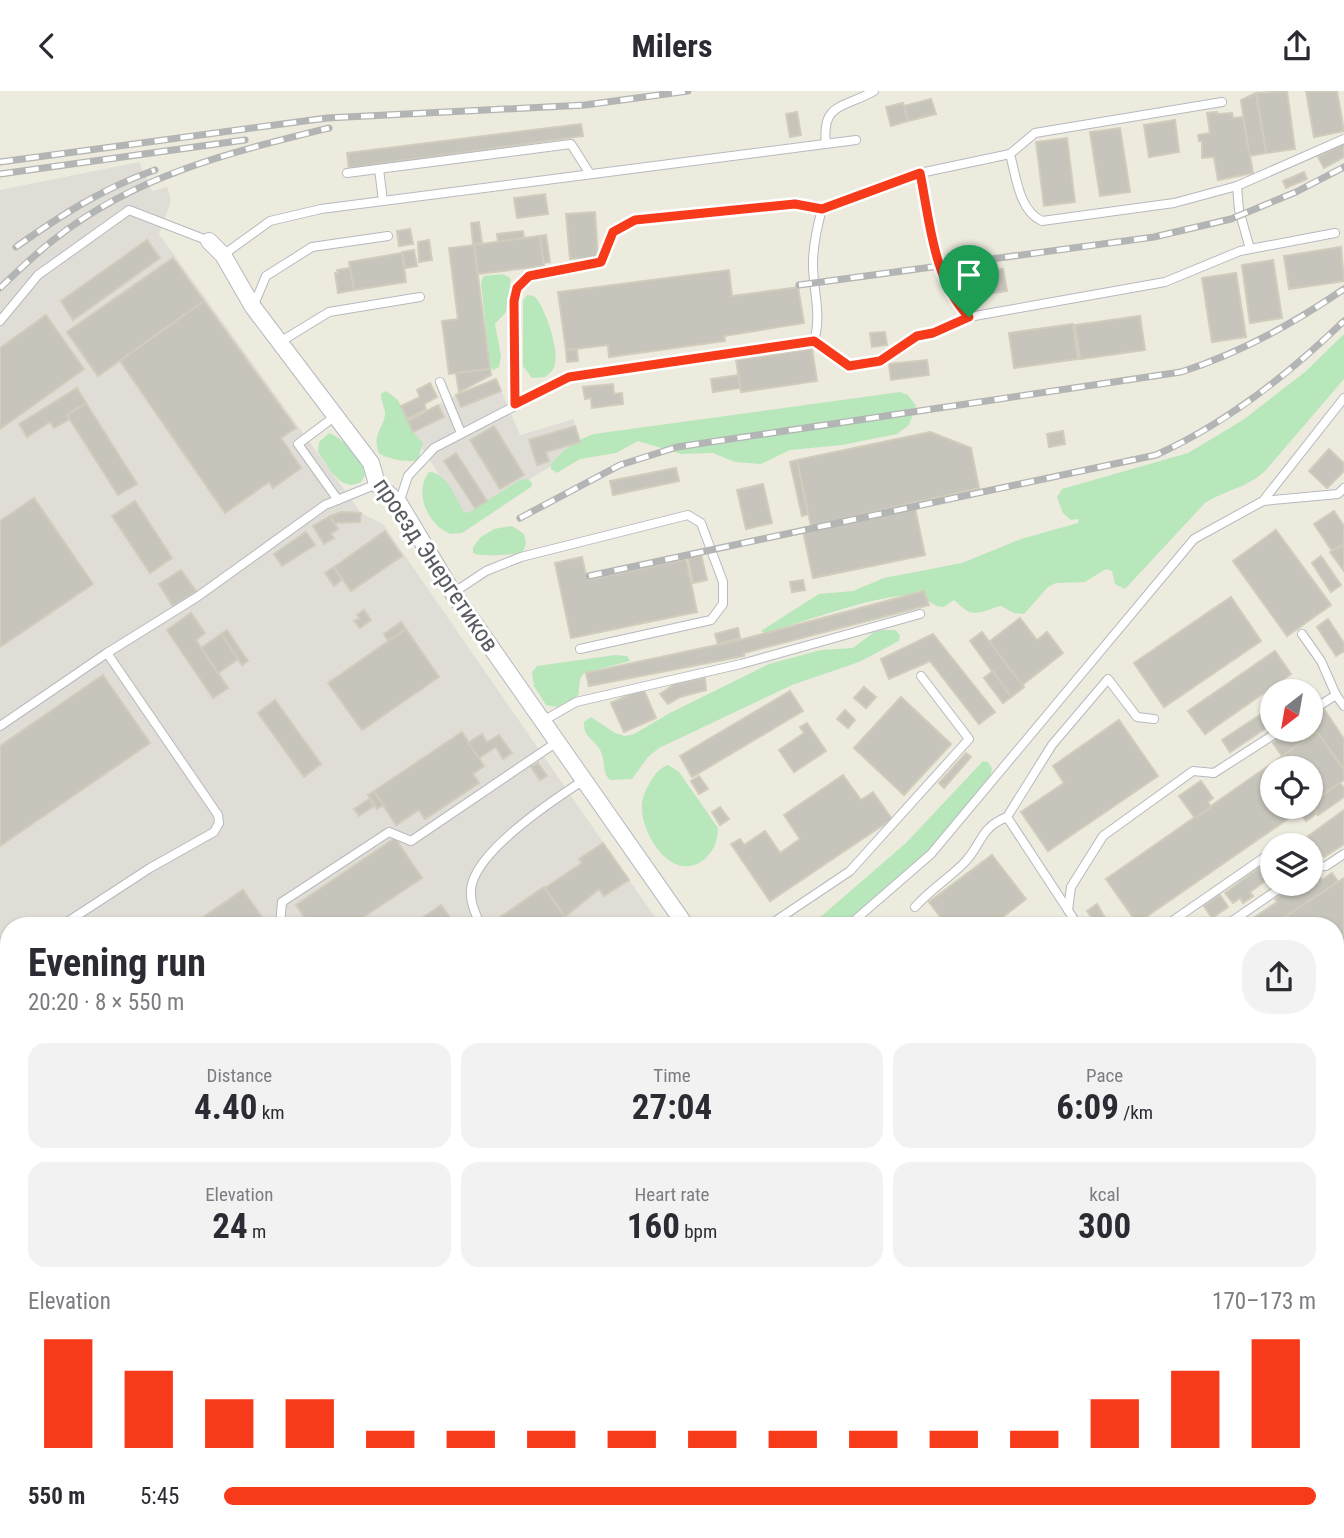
<!DOCTYPE html>
<meta charset="utf-8">
<style>
:root{--surface:#fff;--page:#f2f2f3;--text:#2b2b33;--muted:#7c7c81;--accent:#f73a1a}
body{margin:0;font-family:"Roboto Condensed",sans-serif;background:var(--page);color:var(--text);height:100vh;display:flex;flex-direction:column;font-size:26px;white-space:nowrap}
*{box-sizing:border-box;margin:0}
p{font-size:23px;color:var(--muted)}
.icon{flex:none;width:38px;height:38px;fill:none;stroke:currentColor;stroke-width:2;stroke-linecap:round;stroke-linejoin:round}
.map{position:relative;flex:1;overflow:hidden}
.side{position:absolute;left:0px;top:826px;width:1344px;height:621px;display:flex;flex-direction:column;background:var(--surface);border-radius:28px 28px 0 0;box-shadow:0 2px 5px #0004}
.side>*{flex:none}
.needle{width:46px;rotate:211deg}
.tools{position:absolute;left:1260px;top:588px;display:grid;gap:14px}
.tools a{display:grid;place-items:center;width:63px;height:63px;border-radius:50%;background:var(--surface);box-shadow:0 2px 5px #0004;font-size:35px}
.pin{position:absolute;display:grid;place-items:center;width:60px;height:60px;color:#fff;margin:-72px -30px;border-radius:50% 50% 50% 0;rotate:-45deg;box-shadow:0 0 7px #0007}
.pin .icon{rotate:45deg}
.round{display:grid;place-items:center;flex:none;width:74px;height:74px;border-radius:28px;background:var(--page)}
.overview{display:flex;align-items:center;justify-content:space-between;height:119px;padding:0 28px}
h1{font-size:38px;font-weight:700;line-height:52px}
.stats{display:grid;grid-template-columns:repeat(3,1fr);gap:10px;height:119px;padding:7px 28px}
.stats div{display:grid;align-content:center;border-radius:18px;background:var(--page);text-align:center}
.stats b{font-size:35px;font-weight:700}
.stats small{font-size:19px;font-weight:400}
.stats p{font-size:19px}
.chart{height:196px;padding:14px 28px}
.chart p{display:flex;justify-content:space-between}
.chart svg{width:100%;height:126px;margin-top:7px;stroke:var(--accent);stroke-width:6}
ul{padding:0 28px;list-style:none;font-size:23px}
li{display:grid;grid-template-columns:112px 84px 1fr;align-items:center;height:52px}
li i{height:18px;border-radius:9px;background:var(--accent)}
header{display:flex;justify-content:space-between;align-items:center;height:91px;padding:0 28px;background:var(--surface);font-size:32px;font-weight:700}
.map>svg:first-child{display:block}
.industrial{fill:#e0ddd6}
.green{fill:#b8e7bb}
.building{fill:#c7c4bb;stroke:#d1ccbc;stroke-width:2}
.lines{fill:none;stroke-linecap:round;stroke-linejoin:round}
.lane-casing{stroke:#b7b9bf;stroke-width:10}
.street-casing{stroke:#b7b9bf;stroke-width:18}
.primary-casing{stroke:#fdd747;stroke-width:27}
.path{stroke:#91c8a4;stroke-width:2.5;stroke-dasharray:7 3.5;stroke-linecap:butt}
.lane{stroke:#fff;stroke-width:8}
.street{stroke:#fff;stroke-width:16}
.primary{stroke:#fff6a1;stroke-width:24}
.tram{stroke:#b3b4b4;stroke-width:2}
.rail-casing{stroke:#b3b4b4;stroke-width:7}
.rail{stroke:#fff;stroke-width:4.5;stroke-dasharray:13;stroke-linecap:butt}
.route-casing{stroke:#fff;stroke-width:14}
.route{stroke:#f73a1a;stroke-width:9}
.labels{text-anchor:middle;dominant-baseline:central;stroke-width:6;stroke-linejoin:round;paint-order:stroke}
.street-label{font-size:24px;fill:#585b61;stroke:#fff}
</style>
<header><svg class="icon" aria-label="back" viewBox="0 0 24 24"><path d="M15 5l-7 7 7 7"/></svg>Milers<svg class="icon" aria-label="share" viewBox="0 0 24 24"><path d="M12 15V3M7 8l5-5 5 5M5 13v7h14v-7"/></svg></header>
<div class="map">
<svg width="1344" height="1447" viewBox="0 0 1344 1447">
<rect width="100%" height="100%" fill="#edeade"/>
<g class="industrial">
<polygon points="139,71 152,100 167,96 171,110 159,143 361,422 383,433 661,835 9,835 9,1438 561,1439 549,1447 0,1447 0,99"/>
<polygon points="496,288 520,344 574,328 577,359 467,427 405,331 456,304"/>
<polygon points="1344,1342 1344,1447 1232,1447 1242,1439 1335,1438 1335,1349"/>
</g>
<g class="green">
<path d="M503 183 510 187C512 193 507 213 506 221L495 233 501 265 499 276 493 279 490 275 481 191 484 185Z"/>
<path d="M527 204 534 205C545 215 559 258 555 273 554 279 549 283 545 286L532 287 523 275V210Z"/>
<path d="M1344 243V288L1265 380C1247 397 1225 399 1205 412L1125 498 1115 493 1112 480 1106 478 1085 491 1056 492 1048 496 1024 523 1014 522 1001 515C987 518 974 528 962 516 959 514 957 511 954 509L944 516C931 516 926 504 914 504 874 504 805 531 764 542L761 540 819 503 853 500 884 487 962 472 1021 448 1078 432 1079 428 1071 429 1063 422 1057 406 1062 398 1188 362 1243 329 1305 281Z"/>
<path d="M386 300 398 309 412 340 423 352 418 369C409 372 386 368 379 362 371 342 386 335 385 321 384 314 381 310 381 303Z"/>
<path d="M900 301 908 304 916 315 909 334 897 343 842 354 790 359 761 373 735 371 713 362 681 363 638 350 616 362 580 368 557 382 551 378V373C562 360 577 348 594 343Z"/>
<path d="M329 342C346 350 361 365 365 384L361 391C340 402 329 376 318 361L319 351Z"/>
<path d="M429 381C446 381 456 407 464 421L468 422 520 389 528 388 532 392 531 396 462 442 451 443C428 435 413 401 429 381Z"/>
<path d="M512 435 524 443 526 452 523 461C516 464 478 466 473 462V456L481 446 494 438Z"/>
<path d="M883 539H895L900 544 899 550 859 571 792 594 659 657 648 666 632 688 610 689C601 680 606 671 601 661 596 648 583 648 584 631L591 626 615 642 625 645 634 643 670 622 769 573 821 559 853 557 874 541Z"/>
<polygon points="615,564 627,565 630,570 584,582 580,588 578,605 557,616 546,614 534,595 532,581 537,575"/>
<polygon points="983,670 988,671 992,677 990,687 927,764 844,835 810,835 906,752"/>
<path d="M668 674 679 681 718 737C718 750 713 762 702 770 672 791 643 745 642 719 641 707 646 698 652 688 657 681 660 677 668 674Z"/>
<polygon points="850,1439 1005,1439 998,1447 857,1447"/>
</g>
<g class="building">
<polygon points="1287,0 1295,58 1266,62 1256,2"/>
<polygon points="1306,0 1337,0 1344,40 1314,46"/>
<polygon points="1256,2 1266,62 1249,65 1241,9"/>
<polygon points="931,8 936,23 908,30 904,15"/>
<polygon points="903,12 908,30 891,35 886,16"/>
<polygon points="797,21 801,44 790,46 786,23"/>
<polygon points="1217,21 1217,23 1232,22 1233,27 1243,26 1253,82 1218,89 1214,66 1202,67 1202,50 1199,50 1198,44 1210,42 1207,22"/>
<polygon points="1175,29 1179,61 1149,66 1144,34"/>
<polygon points="581,33 583,45 349,77 347,62"/>
<polygon points="1120,37 1130,101 1100,105 1090,41"/>
<polygon points="1067,47 1075,111 1044,115 1036,51"/>
<polygon points="1344,52 1344,66 1324,77 1318,66"/>
<polygon points="1304,81 1307,88 1286,97 1283,90"/>
<polygon points="545,103 548,123 517,127 514,107"/>
<polygon points="595,121 598,166 570,168 566,123"/>
<polygon points="479,131 482,152 473,153 471,132"/>
<polygon points="410,138 413,153 399,155 397,140"/>
<polygon points="523,140 524,147 498,151 497,143"/>
<polygon points="546,144 550,171 543,172 540,145"/>
<polygon points="540,145 544,175 478,183 474,154"/>
<polygon points="147,149 160,167 73,229 61,210"/>
<polygon points="429,149 432,169 419,171 418,151"/>
<polygon points="474,154 490,278 449,283 442,230 458,228 449,157"/>
<polygon points="1341,156 1344,190 1289,198 1284,165"/>
<polygon points="414,159 417,175 405,177 402,161"/>
<polygon points="402,162 406,191 354,199 349,171"/>
<polygon points="173,167 204,210 98,285 67,241"/>
<polygon points="1273,169 1282,227 1250,232 1242,174"/>
<polygon points="350,177 354,199 338,202 335,182 338,182 337,179"/>
<polygon points="1003,178 1007,200 975,205 971,183"/>
<polygon points="729,179 732,205 798,196 804,232 724,245 725,250 609,266 608,254 566,259 558,201"/>
<polygon points="1236,182 1246,246 1212,251 1202,187"/>
<polygon points="204,210 296,337 281,347 301,377 273,397 269,391 225,422 120,270"/>
<polygon points="46,224 84,278 0,338 0,257"/>
<polygon points="1140,225 1145,259 1080,268 1075,234"/>
<polygon points="1073,233 1078,268 1014,277 1009,242"/>
<polygon points="885,241 887,254 872,256 870,242"/>
<polygon points="577,258 578,270 567,271 566,259"/>
<polygon points="812,258 817,290 741,301 736,269"/>
<polygon points="927,269 929,284 891,289 889,273"/>
<polygon points="490,278 491,284 459,301 456,282"/>
<polygon points="739,284 740,297 713,301 711,288"/>
<polygon points="496,288 501,300 461,316 456,304"/>
<polygon points="430,292 437,306 424,313 426,318 407,328 401,315 420,306 417,299"/>
<polygon points="613,293 614,303 622,302 623,313 592,317 591,307 585,308 583,296"/>
<polygon points="77,297 86,312 67,324 70,328 54,337 50,331 27,346 19,333"/>
<polygon points="86,312 137,393 118,404 67,324"/>
<polygon points="438,314 444,326 413,341 408,330"/>
<polygon points="494,335 524,384 500,398 470,349"/>
<polygon points="575,335 580,351 546,361 549,370 537,374 529,349"/>
<polygon points="1063,340 1065,353 1049,356 1047,343"/>
<polygon points="930,341 971,357 979,397 811,435 797,369"/>
<polygon points="1329,358 1344,372 1344,380 1327,397 1309,380"/>
<polygon points="456,362 487,410 475,417 444,370"/>
<polygon points="797,369 808,423 802,425 790,371"/>
<polygon points="676,377 679,390 613,404 610,390"/>
<polygon points="763,393 772,432 746,438 737,399"/>
<polygon points="34,407 93,493 0,556 0,430"/>
<polygon points="135,410 172,467 150,482 112,425"/>
<polygon points="915,417 925,464 813,487 803,440"/>
<polygon points="1334,420 1344,435 1344,453 1332,460 1314,433"/>
<polygon points="341,421 361,422 360,431 334,432 330,425"/>
<polygon points="330,425 338,438 331,443 334,447 324,453 313,435"/>
<polygon points="1276,439 1331,514 1287,545 1233,470"/>
<polygon points="385,440 402,465 351,500 334,476"/>
<polygon points="306,441 315,454 282,475 274,463"/>
<polygon points="1344,453 1344,480 1330,461"/>
<polygon points="701,463 707,489 693,492 688,466"/>
<polygon points="1321,465 1341,494 1331,501 1312,472"/>
<polygon points="582,466 587,489 686,468 697,521 571,547 555,472"/>
<polygon points="334,476 342,489 334,495 325,482"/>
<polygon points="181,479 196,500 173,515 159,493"/>
<polygon points="803,489 805,499 792,501 790,491"/>
<polygon points="924,500 929,514 744,562 744,565 589,595 586,582 740,549"/>
<polygon points="1231,506 1261,550 1164,616 1134,572"/>
<polygon points="364,519 371,529 360,537 354,530 360,527 357,524"/>
<polygon points="191,522 205,542 196,549 228,597 213,607 167,539"/>
<polygon points="1020,527 1037,549 1047,541 1063,562 1022,594 989,551"/>
<polygon points="1328,528 1344,552 1344,560 1336,565 1317,536"/>
<polygon points="401,531 406,538 388,550 384,543"/>
<polygon points="738,537 740,547 718,553 715,543"/>
<polygon points="406,538 439,586 362,639 328,592"/>
<polygon points="227,539 248,570 242,574 221,543"/>
<polygon points="982,541 1024,596 1011,606 970,550"/>
<polygon points="221,543 238,568 218,582 201,557"/>
<polygon points="933,543 995,621 979,633 930,570 889,588 881,568"/>
<polygon points="1275,560 1291,583 1205,643 1188,620"/>
<polygon points="993,580 1011,606 1003,612 984,587"/>
<polygon points="103,584 150,652 0,755 0,655"/>
<polygon points="705,587 706,599 680,606 668,613 660,603 675,593"/>
<polygon points="864,596 876,606 866,617 854,607"/>
<polygon points="643,597 656,627 624,641 611,612"/>
<polygon points="790,600 803,620 692,686 680,665"/>
<polygon points="901,606 951,653 904,704 854,657"/>
<polygon points="275,609 321,673 304,686 258,622"/>
<polygon points="1272,616 1272,633 1230,661 1222,649"/>
<polygon points="1324,618 1344,648 1344,679 1317,641 1282,665 1273,652 1292,639 1311,639 1311,626"/>
<polygon points="845,619 855,629 848,637 837,628"/>
<polygon points="1119,629 1158,685 1048,760 1021,721 1064,692 1053,675"/>
<polygon points="807,632 826,660 794,681 779,659 804,642 800,636"/>
<polygon points="462,641 484,675 473,683 479,692 425,728 419,719 396,734 374,700"/>
<polygon points="1317,641 1344,679 1344,689 1311,712 1311,677 1272,677 1272,716 1305,716 1137,832 1106,788"/>
<polygon points="482,643 487,651 499,644 512,662 503,668 496,656 479,667 468,652"/>
<polygon points="966,662 971,666 944,697 939,692"/>
<polygon points="538,672 547,685 540,689 531,676"/>
<polygon points="843,684 861,709 873,701 892,728 770,810 731,753 740,748 744,754 765,740 780,762 800,748 784,724"/>
<polygon points="699,685 708,698 699,703 691,690"/>
<polygon points="1201,690 1213,707 1208,711 1211,716 1195,727 1179,705"/>
<polygon points="1340,692 1344,697 1344,706 1318,724 1311,712"/>
<polygon points="374,700 383,714 377,718 368,704"/>
<polygon points="369,708 374,715 359,725 354,718"/>
<polygon points="1311,713 1317,722 1306,730 1299,720 1311,716"/>
<polygon points="720,716 729,728 720,734 712,721"/>
<polygon points="1344,719 1344,753 1324,766 1318,757 1311,762 1311,754 1296,754"/>
<polygon points="395,747 422,787 350,835 310,835 296,814"/>
<polygon points="603,752 629,789 604,805 599,798 565,826 545,797 582,772 579,768"/>
<polygon points="992,764 1026,808 991,835 947,835 929,811"/>
<polygon points="1266,772 1272,785 1250,801 1253,805 1243,812 1240,807 1233,812 1225,802"/>
<polygon points="1316,781 1322,789 1332,782 1338,791 1271,835 1256,835 1252,828 1277,811 1275,808 1298,793 1311,793 1311,784"/>
<polygon points="1344,787 1344,851 1335,857 1335,835 1271,835"/>
<polygon points="544,796 571,835 505,835 499,827"/>
<polygon points="243,799 266,832 262,835 190,835"/>
<polygon points="1220,804 1228,816 1212,827 1204,815"/>
<polygon points="1097,813 1105,827 1096,833 1087,820"/>
<polygon points="441,814 456,835 410,835"/>
<polygon points="9,955 9,979 0,985 0,961"/>
<polygon points="9,1000 9,1041 6,1043 0,1035 0,1006"/>
<polygon points="413,1438 509,1438 496,1447 400,1447"/>
<polygon points="1285,1438 1315,1438 1321,1447 1290,1447"/>
</g>
<g class="lines">
<g class="lane-casing">
<g id="lane">
<path d="M826 53C821 11 845 17 874 0"/>
<path d="M1010 63C1016 85 1019 120 1042 130L1174 112 1237 95 1344 48"/>
<polyline points="347,82 571,53 590,83"/>
<path d="M920 82C930 131 933 188 969 226L1165 191 1240 160 1335 142"/>
<polyline points="1237,95 1239,119 1250,158"/>
<polyline points="383,110 856,49"/>
<polyline points="223,164 270,130 321,118 383,110 379,78"/>
<polyline points="253,216 266,185 312,156 388,145"/>
<polyline points="0,230 38,184 129,119 209,150"/>
<polyline points="814,250 849,275 880,270 917,245 933,242 969,226"/>
<polyline points="280,251 329,221 420,206"/>
<polyline points="440,291 461,342"/>
<polyline points="515,313 514,210 517,197 529,185 602,171 613,141 635,129 795,113 822,118 920,82 1010,63 1035,42 1222,11"/>
<polyline points="334,326 298,353 338,409"/>
<polyline points="1263,410 1344,307"/>
<path d="M399 412 408 385 434 357 569 287 814 250C822 224 813 199 813 173 813 154 817 136 822 118"/>
<polyline points="453,502 486,480 521,466 688,424 701,432 723,491 723,513 711,529 580,558"/>
<polyline points="1302,543 1321,570 1336,604 1344,615"/>
<polyline points="1311,620 1336,604"/>
<polyline points="543,630 576,611 741,573 920,523"/>
<polyline points="0,635 107,562 197,506 325,414 377,393"/>
<polyline points="1311,776 1326,775 1344,763"/>
<path d="M915 816C930 799 948 788 964 772 982 754 979 737 1007 726"/>
<polyline points="1068,819 1007,726 1052,654 1108,588 1137,626 1154,628"/>
<polyline points="61,835 150,777 214,741 219,732 218,724 107,562"/>
<polyline points="280,835 282,811 389,741 411,750 557,651"/>
<path d="M481 835C475 822 468 807 472 793 481 757 553 709 584 689"/>
<polyline points="768,835 850,780 969,648 921,585"/>
<polyline points="848,835 931,763 1194,448 1263,410 1338,403 1344,397"/>
<polyline points="1078,835 1068,819 1071,796 1103,745 1193,680 1214,682 1281,639"/>
<polyline points="1165,835 1272,761"/>
<polyline points="1225,835 1286,793"/>
<polyline points="0,875 9,869"/>
<polyline points="1335,890 1344,884"/>
<polyline points="1335,1126 1344,1116"/>
<polyline points="247,1438 254,1447"/>
<polyline points="754,1438 759,1447"/>
<polyline points="1205,1438 1207,1447"/>
<polyline points="700,1447 701,1438"/>
</g>
</g>
<g class="street-casing">
<polyline id="street" points="209,150 223,164 253,216 371,372 377,393 399,412 453,502 686,835"/>
</g>
<g class="primary-casing">
<g id="primary">
<polyline points="1335,969 1344,963"/>
<polyline points="644,1447 657,1438"/>
</g>
</g>
<g class="path">
<polyline points="1335,931 1344,925"/>
<polyline points="1335,1081 1344,1082"/>
<polyline points="587,1447 599,1438"/>
<polyline points="1131,1447 1131,1438"/>
</g>
<use href="#lane" class="lane"/>
<use href="#street" class="street"/>
<use href="#primary" class="primary"/>
<g class="tram">
<polyline points="1335,1003 1344,997"/>
<polyline points="690,1447 702,1438"/>
</g>
<g class="rail-casing">
<g id="rail">
<polyline points="0,71 327,27 585,14 688,0"/>
<polyline points="0,83 245,49"/>
<path d="M16 156C60 125 103 97 155 79"/>
<polyline points="799,194 1154,146 1231,128 1296,101 1344,76"/>
<path d="M0 197C18 180 36 162 56 147 136 84 232 61 329 37"/>
<path d="M520 427 620 374 677 356 1181 281C1240 262 1293 233 1344 198"/>
<path d="M589 485 1156 364C1227 332 1288 284 1344 230"/>
<polyline points="1335,1071 1344,1063"/>
<polyline points="1004,1447 1011,1438"/>
</g>
</g>
<use href="#rail" class="rail"/>
</g>
<g class="lines">
<g class="route-casing">
<path id="route" d="M920 82C930 131 933 188 969 226L933 242 917 245 880 270 849 275 814 250 569 286 515 313 514 210 517 197 529 185 601 171 613 141 635 129 795 113 822 118Z"/>
</g>
<use href="#route" class="route"/>
</g>
<g class="labels">
<g class="street-label">
<text transform="translate(436 474) rotate(56)">проезд Энергетиков</text>
</g>
</g>
</svg>
<div class="tools">
<a><svg class="needle" viewBox="-14 -14 28 28"><path d="M0-13l5 13h-10z" fill="#e53935"/><path d="M0 13l5-13h-10z" fill="#7c7c81"/></svg></a>
<a><svg class="icon" aria-label="locate" viewBox="0 0 24 24"><circle cx="12" cy="12" r="6"/><path d="M12 2v4M12 18v4M2 12h4M18 12h4"/></svg></a>
<a><svg class="icon" aria-label="layers" viewBox="0 0 24 24"><path d="M12 4l9 5-9 5-9-5zM3 14l9 5 9-5"/></svg></a>
</div>
<div class="pin" style="left:969px;top:226px;background:#1e9e55"><svg class="icon" aria-label="arrive" viewBox="0 0 24 24"><path d="M6 21V4h12l-3 4 3 4H6"/></svg></div>
<section class="side">
<div class="overview"><div><h1>Evening run</h1><p>20:20 · 8 × 550 m</p></div><a class="round"><svg class="icon" aria-label="share" viewBox="0 0 24 24"><path d="M12 15V3M7 8l5-5 5 5M5 13v7h14v-7"/></svg></a></div>
<div class="stats">
<div><p>Distance</p><b>4.40<small> km</small></b></div>
<div><p>Time</p><b>27:04</b></div>
<div><p>Pace</p><b>6:09<small> /km</small></b></div>
</div>
<div class="stats">
<div><p>Elevation</p><b>24<small> m</small></b></div>
<div><p>Heart rate</p><b>160<small> bpm</small></b></div>
<div><p>kcal</p><b>300</b></div>
</div>
<div class="chart"><p><span>Elevation</span>170–173 m</p>
<svg viewBox="0 0 160 44" preserveAspectRatio="none"><path d="M5 44V6M15 44V17M25 44V27M35 44V27M45 44V38M55 44V38M65 44V38M75 44V38M85 44V38M95 44V38M105 44V38M115 44V38M125 44V38M135 44V27M145 44V17M155 44V6"/></svg>
</div>
<ul>
<li><b>550 m</b>5:45<i style="width:100%"></i></li>
</ul>
</section>
</div>
